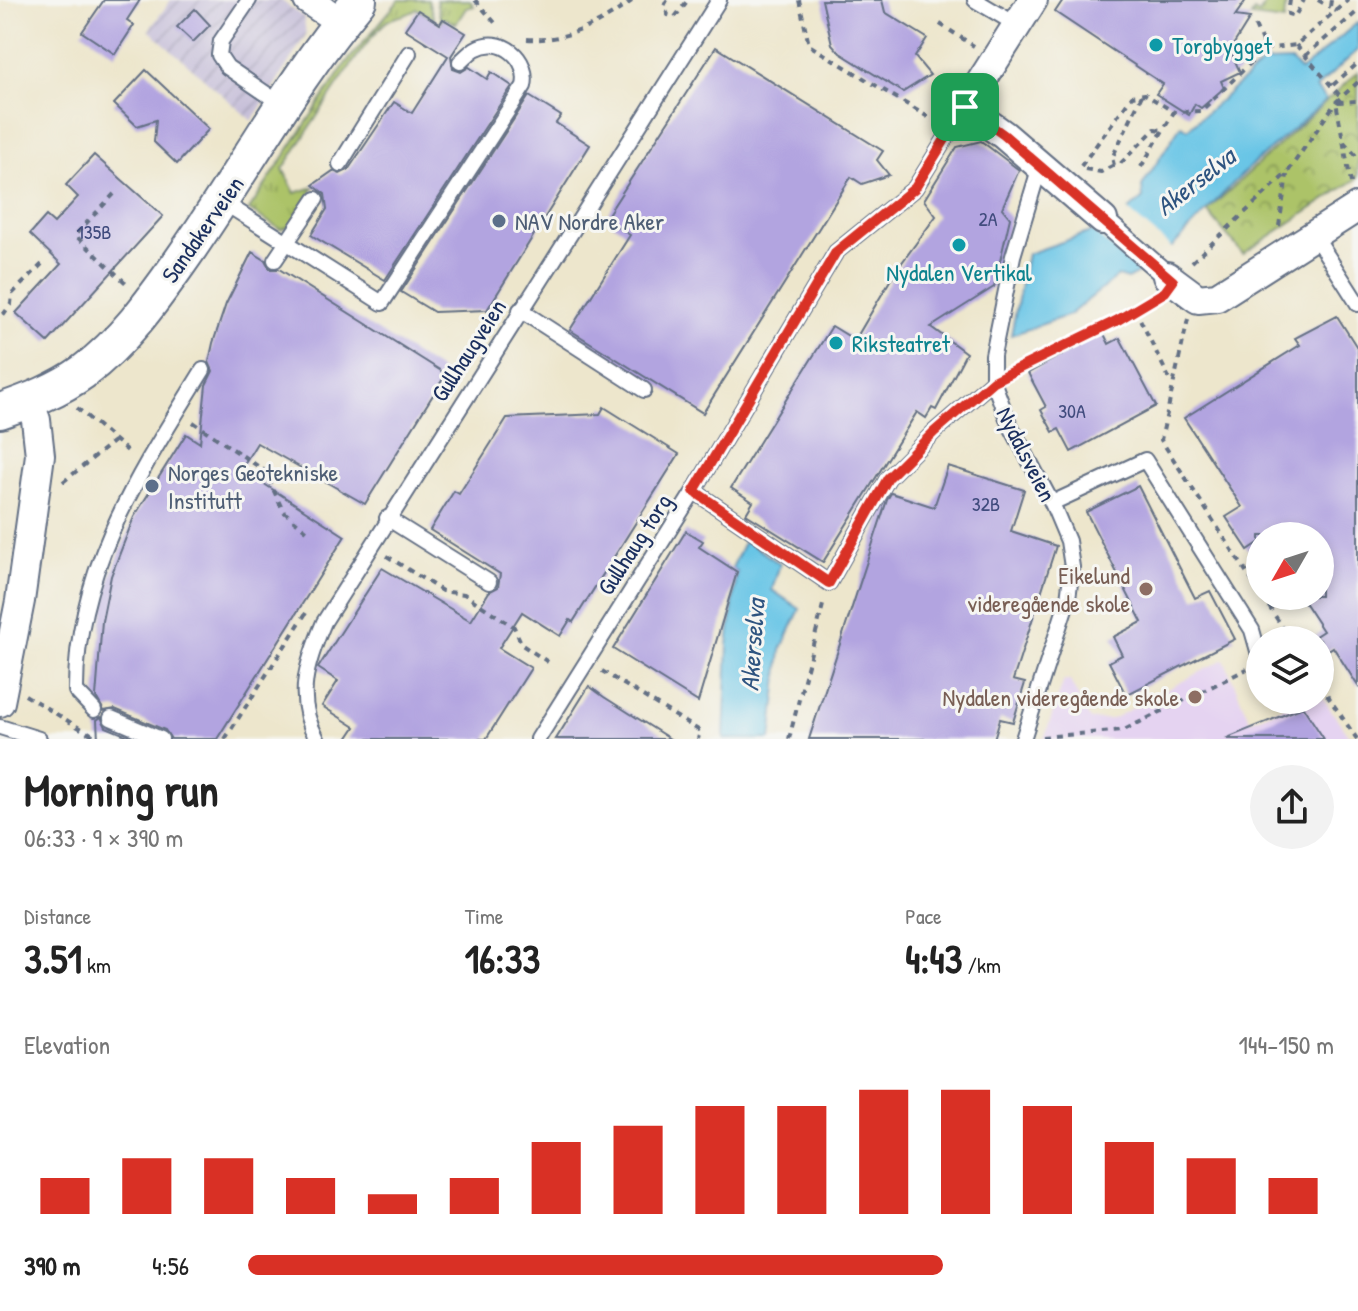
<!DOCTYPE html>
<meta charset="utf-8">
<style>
:root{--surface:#fff;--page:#f2f2f2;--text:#222;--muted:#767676;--accent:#d93025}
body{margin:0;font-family:"Patrick Hand",sans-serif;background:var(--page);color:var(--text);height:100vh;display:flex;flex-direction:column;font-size:30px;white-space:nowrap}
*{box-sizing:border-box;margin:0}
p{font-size:26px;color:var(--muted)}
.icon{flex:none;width:44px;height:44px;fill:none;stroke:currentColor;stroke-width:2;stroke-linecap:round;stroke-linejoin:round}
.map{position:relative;height:739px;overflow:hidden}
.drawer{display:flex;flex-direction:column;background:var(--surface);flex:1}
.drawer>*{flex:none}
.needle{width:52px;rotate:231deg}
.tools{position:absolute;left:1246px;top:522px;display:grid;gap:16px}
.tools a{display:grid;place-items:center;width:88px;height:88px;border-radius:50%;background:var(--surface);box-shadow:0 4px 12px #0003;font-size:40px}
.pin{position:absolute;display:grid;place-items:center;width:68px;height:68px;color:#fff;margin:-34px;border-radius:16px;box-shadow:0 4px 12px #0006}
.round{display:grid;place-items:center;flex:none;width:84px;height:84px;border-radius:42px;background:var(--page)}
.overview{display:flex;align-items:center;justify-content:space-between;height:136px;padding:0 24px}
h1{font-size:44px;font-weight:700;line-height:60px}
.figures{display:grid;grid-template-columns:repeat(3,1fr);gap:12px;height:136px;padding:8px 24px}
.figures div{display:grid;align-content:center}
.figures b{font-size:40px;font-weight:700}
.figures small{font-size:22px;font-weight:400}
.figures p{font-size:22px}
.chart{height:224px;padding:16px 24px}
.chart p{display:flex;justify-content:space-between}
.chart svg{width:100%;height:144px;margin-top:8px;stroke:var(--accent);stroke-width:6}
ul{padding:0 24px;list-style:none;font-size:26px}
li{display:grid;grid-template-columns:128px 96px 1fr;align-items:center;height:60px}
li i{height:20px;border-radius:10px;background:var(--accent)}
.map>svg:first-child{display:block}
.built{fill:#e5d3f1}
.industrial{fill:url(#industrial-furrows)}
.grass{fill:url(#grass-tufts);stroke:#647963;stroke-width:2}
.park{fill:url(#park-crowns);stroke:#647963;stroke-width:2}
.water{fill:#67c5e6;stroke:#417aa2;stroke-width:2}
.pier{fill:#ede6cc}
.building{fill:#b2a4e0}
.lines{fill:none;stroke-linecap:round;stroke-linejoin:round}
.service-casing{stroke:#646f84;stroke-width:18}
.pedestrian-casing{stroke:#646f84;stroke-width:24}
.minor-casing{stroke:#646f84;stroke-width:32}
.tertiary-casing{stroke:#646f84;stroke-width:38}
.path{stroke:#646f84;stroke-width:4;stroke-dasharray:6 6;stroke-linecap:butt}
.service{stroke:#fff;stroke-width:14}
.pedestrian{stroke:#fff;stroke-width:20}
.minor{stroke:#fff;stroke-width:28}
.tertiary{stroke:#fff;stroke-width:34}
.route-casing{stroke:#fff;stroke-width:16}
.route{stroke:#d93025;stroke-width:10}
.culture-dot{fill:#0f9aa8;stroke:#f6f6f2;stroke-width:3}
.service-dot{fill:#5c6f8a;stroke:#f6f6f2;stroke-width:3}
.education-dot{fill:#8d6e63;stroke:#f6f6f2;stroke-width:3}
.labels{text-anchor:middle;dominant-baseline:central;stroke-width:6;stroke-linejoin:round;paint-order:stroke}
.number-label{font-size:20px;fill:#414c7e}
.culture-label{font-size:24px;fill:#0d838f;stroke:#f6f6f2;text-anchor:start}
.service-label{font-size:24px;fill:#4e5e75;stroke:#f6f6f2;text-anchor:start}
.street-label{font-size:24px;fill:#1b2f5e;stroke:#f6f6f2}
.education-label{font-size:24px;fill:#785e54;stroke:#f6f6f2;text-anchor:end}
.water-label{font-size:26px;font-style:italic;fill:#2e5480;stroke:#f6f6f2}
</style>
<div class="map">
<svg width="1358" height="739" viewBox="0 0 1358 739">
<defs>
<pattern id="industrial-furrows" width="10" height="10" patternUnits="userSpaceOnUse" patternTransform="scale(2)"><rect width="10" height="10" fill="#c7c0d9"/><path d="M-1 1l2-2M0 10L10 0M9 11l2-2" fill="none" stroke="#aaa5bd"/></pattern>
<pattern id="grass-tufts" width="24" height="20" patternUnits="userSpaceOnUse" patternTransform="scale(2)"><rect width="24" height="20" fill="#acc368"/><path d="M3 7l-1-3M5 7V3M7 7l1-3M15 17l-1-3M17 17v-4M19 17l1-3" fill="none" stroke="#8b9f59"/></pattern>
<pattern id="park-crowns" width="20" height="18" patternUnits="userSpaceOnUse" patternTransform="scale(2)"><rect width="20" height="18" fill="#acc368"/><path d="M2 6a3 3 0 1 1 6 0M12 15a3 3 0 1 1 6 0" fill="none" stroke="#8b9f59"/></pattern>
</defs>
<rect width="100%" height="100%" fill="#f6f6f2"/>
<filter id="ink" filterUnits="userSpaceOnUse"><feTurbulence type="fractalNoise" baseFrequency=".0125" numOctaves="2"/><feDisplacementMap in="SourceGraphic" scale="16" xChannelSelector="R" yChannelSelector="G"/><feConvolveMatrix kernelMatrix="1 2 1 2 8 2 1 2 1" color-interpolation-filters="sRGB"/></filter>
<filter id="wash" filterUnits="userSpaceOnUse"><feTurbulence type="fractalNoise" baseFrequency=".006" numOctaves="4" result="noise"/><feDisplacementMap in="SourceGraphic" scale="32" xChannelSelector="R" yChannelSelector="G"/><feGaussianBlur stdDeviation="1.8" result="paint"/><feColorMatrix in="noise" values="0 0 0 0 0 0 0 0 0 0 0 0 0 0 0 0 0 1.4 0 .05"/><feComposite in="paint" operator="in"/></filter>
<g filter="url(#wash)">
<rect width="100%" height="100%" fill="#ede6cc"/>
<polygon class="built" points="1224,659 1250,721 1301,700 1320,700 1320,694 1351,739 1044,739 1064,680 1070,681 1090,720 1112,719"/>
<polygon class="industrial" points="171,0 281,0 304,18 306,35 252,121 149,30"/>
<g class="grass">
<path d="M399 0H428L434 19 417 9C408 16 399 15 389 20 369 30 301 143 283 169L295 193 314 187 291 226 280 229 249 210 346 63Z"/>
<polygon points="436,0 470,0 474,6 466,8 456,24 445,18 441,22"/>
<polygon points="1268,0 1286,0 1284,21 1251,17 1254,11 1259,14"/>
</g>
<polygon class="park" points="1358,72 1358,178 1243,254 1207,211"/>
<g class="water">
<path d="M1358 22V50L1316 88 1326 100C1291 132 1252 162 1220 197 1191 226 1165 261 1127 279L1118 276 1069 315 1011 335 1027 254 1097 230 1120 218 1143 198 1142 186 1181 125 1188 129 1264 62 1291 61 1301 71Z"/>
<polygon points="745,540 780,564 772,590 800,609 781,650 771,739 724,739 728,645 737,572 732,568"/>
</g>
<polygon class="pier" points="1126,209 1174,250 1143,275 1089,228"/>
<g id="blocks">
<g class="building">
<polygon points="104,0 140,0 127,20 134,25 115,54 82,32"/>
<polygon points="822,0 882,0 885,12 927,38 915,57 930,75 903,92 840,53 832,44"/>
<polygon points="1063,0 1246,0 1235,16 1250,18 1230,50 1240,72 1221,81 1224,88 1201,108 1195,104 1189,115 1156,94 1163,84 1055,12"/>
<polygon points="195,9 210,25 193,42 177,27"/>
<polygon points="418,10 440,24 443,19 466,33 451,56 453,69 461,72 469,67 487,79 491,72 512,86 385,280 311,235 327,209 325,194 313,185 333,171 340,174 348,170 394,102 412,113 448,56 405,29"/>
<polygon points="716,47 883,151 877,160 889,175 862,184 851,177 703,413 570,330 630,235 605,219"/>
<polygon points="146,70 209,129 177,164 154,142 156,120 137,126 114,104"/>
<polygon points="529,96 561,116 556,123 590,145 487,310 434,312 401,292"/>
<polygon points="981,141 1019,170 1002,208 1010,218 994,287 931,327 966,353 936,410 932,408 926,418 917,412 823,562 746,514 753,502 731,488 832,326 855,340 895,272 936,216 924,200 957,147"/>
<polygon points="94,155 163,216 48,342 16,313 61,264 30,234 46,216 54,223 78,197 66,185"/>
<polygon points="252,252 265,260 270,269 279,269 446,374 365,504 257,443 241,469 345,536 217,739 171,739 165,730 115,709 104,711 96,697 102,621 111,576 134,517 186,434 200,443 206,385 213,371 209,362 213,343 226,304"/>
<polygon points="1337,316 1358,349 1358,686 1333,647 1324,653 1320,640 1314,637 1323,631 1300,596 1320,596 1320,536 1260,536 1260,542 1248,550 1226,517 1242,507 1184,418 1300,345 1295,338"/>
<polygon points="1103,332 1109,344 1120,338 1156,406 1071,452 1059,429 1053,432 1041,410 1046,407 1028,373"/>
<polygon points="604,407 679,454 573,622 570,620 560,636 522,612 499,648 531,668 486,739 347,739 355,727 322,706 338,681 318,668 382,568 471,621 489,592 498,587 500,574 430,530 454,491 459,494 507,418 600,414"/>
<polygon points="948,466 1024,490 1011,531 1056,546 1013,680 1025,683 1013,722 1000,719 994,739 809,739 887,500 891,493 934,507"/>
<polygon points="1138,486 1195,598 1210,591 1235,639 1126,695 1109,662 1122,655 1113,637 1142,622 1086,512"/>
<polygon points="686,531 703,541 699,547 737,572 698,702 613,649"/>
<polygon points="589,686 604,697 670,739 556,739"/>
<polygon points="1303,707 1324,739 1228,739 1227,738"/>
<polygon points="101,717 106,727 135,739 98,739 97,720"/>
</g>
</g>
</g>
<g filter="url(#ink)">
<use href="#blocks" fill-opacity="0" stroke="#646f84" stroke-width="2"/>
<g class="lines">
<g class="service-casing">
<g id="service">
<polyline points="249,0 221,41 219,55 227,67 284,106"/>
<polyline points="975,0 1017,25"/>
<polyline points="340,164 409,53"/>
<path d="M223 202 382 303 524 86C530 59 501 34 475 49 470 52 465 58 460 62"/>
<polyline points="1314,235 1358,304"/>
<polyline points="275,260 316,199"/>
<polyline points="520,310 644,390"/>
<polyline points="694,491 829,583 888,478 934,432 993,381"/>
<polyline points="1052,503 1145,460 1252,630 1260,658"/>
<polyline points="387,518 489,582"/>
<path d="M94 710 76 691C75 569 142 469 203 370"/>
<polyline points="111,718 161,739"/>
<polyline points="0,727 39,739"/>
<path d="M317 739C294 698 307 662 324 622L719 0"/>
<polyline points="538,739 694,491 836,252 915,188 965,107"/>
<polyline points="1023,739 1068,599 1072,567 1068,541 1052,503 1008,421 993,381 993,355 1013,256 1040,166"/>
</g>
</g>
<g class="pedestrian-casing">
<polyline id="pedestrian" points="1103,220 1167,276"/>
</g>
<g class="minor-casing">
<g id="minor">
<polyline points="308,0 341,22"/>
<polyline points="1033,0 965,107 1004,135 1103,220"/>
<polyline points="1167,276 1198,299 1217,297 1358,207"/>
<polyline points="0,702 20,601 40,455 36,420 29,401"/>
</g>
</g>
<g class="tertiary-casing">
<path id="tertiary" d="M0 411C29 401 58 390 83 372 123 342 151 303 180 262 241 176 291 81 359 0"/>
</g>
<g class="path">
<polyline points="475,0 497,25"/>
<polyline points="667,0 664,6 668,15 675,17 688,0"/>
<polyline points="799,0 809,45 928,117"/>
<polyline points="1290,0 1288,14 1295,16 1304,0"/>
<polyline points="1318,0 1330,7"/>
<polyline points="1331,0 1330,7 1336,11"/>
<polyline points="940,24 974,46"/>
<polyline points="1255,26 1265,49"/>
<path d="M527 39C566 42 602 23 633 0"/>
<polyline points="1296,45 1341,97"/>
<polyline points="1305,56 1358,11"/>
<polyline points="1333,85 1358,63"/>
<polyline points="1142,95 1112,158 1114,165 1120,164 1155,129 1163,130"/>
<polyline points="1344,142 1358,158"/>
<polyline points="1081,166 1132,96 1145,94 1174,112"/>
<polyline points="1141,167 1174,112 1201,111 1265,49 1296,45 1348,0"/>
<polyline points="1085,169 1101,172 1114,165"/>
<polyline points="1351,183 1336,102 1358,101"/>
<polyline points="114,194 75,235 129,286"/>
<polyline points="1279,226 1287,175"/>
<polyline points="1192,262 1287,173 1336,102 1358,82"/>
<polyline points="1135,309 1172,384"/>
<polyline points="3,315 11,304 12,294 43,263"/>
<polyline points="1188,319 1161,440 1260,593"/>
<polyline points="1010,375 1154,298"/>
<polyline points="77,408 131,454"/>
<polyline points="193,422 265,471 283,511 309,533"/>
<polyline points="63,482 114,441"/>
<polyline points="387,556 442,591 464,594 514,627 522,645 548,662"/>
<polyline points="1262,596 1291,640"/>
<polyline points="602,671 700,731 698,739"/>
<polyline points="1320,685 1357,739"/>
<polyline points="25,695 88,733"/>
<polyline points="88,732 99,739"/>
<polyline points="1042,737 1124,730 1247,669"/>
<polyline points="225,739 306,613"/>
<polyline points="789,739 824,601"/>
</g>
<use href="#service" class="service"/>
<use href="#pedestrian" class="pedestrian"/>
<use href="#minor" class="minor"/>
<use href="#tertiary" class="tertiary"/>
</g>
</g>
<g class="lines" filter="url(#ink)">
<g class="route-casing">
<polygon id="route" points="965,107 1004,135 1173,281 1165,292 1118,320 993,381 934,432 888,478 829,583 694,491 836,252 915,188"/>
</g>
<use href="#route" class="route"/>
</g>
<g class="culture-dot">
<circle cx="1156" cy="45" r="8"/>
<circle cx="959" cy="245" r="8"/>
<circle cx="836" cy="343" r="8"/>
</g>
<g class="service-dot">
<circle cx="499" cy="221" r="8"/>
<circle cx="152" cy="486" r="8"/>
</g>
<g class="education-dot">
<circle cx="1146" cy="589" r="8"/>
<circle cx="1195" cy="697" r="8"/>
</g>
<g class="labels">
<g class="number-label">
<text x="988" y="218">2A</text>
<text x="94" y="231">135B</text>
<text x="1072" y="410">30A</text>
<text x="986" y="503">32B</text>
</g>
<g class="culture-label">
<text x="1172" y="45">Torgbygget</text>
<text x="959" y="272" text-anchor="middle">Nydalen Vertikal</text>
<text x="852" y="343">Riksteatret</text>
</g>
<g class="service-label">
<text x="515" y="221">NAV Nordre Aker</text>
<text x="168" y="472">Norges Geotekniske<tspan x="168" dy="28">Institutt</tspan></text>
</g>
<g class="street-label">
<text transform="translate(202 229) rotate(-55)">Sandakerveien</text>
<text transform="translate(468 350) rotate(-57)">Gullhaugveien</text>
<text transform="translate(1027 454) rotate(63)">Nydalsveien</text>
<text transform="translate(634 544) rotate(-57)">Gullhaug torg</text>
</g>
<g class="education-label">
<text x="1130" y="575">Eikelund<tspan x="1130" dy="28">videregående skole</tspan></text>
<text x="1179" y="697">Nydalen videregående skole</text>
</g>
<g class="water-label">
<text transform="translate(1195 181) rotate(-38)">Akerselva</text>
<text transform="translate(752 645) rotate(-86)">Akerselva</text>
</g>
</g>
</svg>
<div class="tools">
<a><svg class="needle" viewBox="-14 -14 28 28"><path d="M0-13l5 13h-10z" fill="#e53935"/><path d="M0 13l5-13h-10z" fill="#767676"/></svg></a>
<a><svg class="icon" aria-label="layers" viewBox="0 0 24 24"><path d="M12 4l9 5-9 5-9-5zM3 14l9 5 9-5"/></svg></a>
</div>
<div class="pin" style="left:965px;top:107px;background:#1e9e55"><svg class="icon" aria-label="arrive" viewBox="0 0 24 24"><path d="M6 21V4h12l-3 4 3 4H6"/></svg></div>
</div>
<section class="drawer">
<div class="overview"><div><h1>Morning run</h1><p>06:33 · 9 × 390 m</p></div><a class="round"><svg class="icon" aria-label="share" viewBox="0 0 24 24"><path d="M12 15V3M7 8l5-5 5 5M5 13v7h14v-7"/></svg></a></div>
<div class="figures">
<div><p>Distance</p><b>3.51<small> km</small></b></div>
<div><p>Time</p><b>16:33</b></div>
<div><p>Pace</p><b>4:43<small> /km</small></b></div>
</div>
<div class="chart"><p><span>Elevation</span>144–150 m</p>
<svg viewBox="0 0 160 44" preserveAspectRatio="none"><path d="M5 44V33M15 44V27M25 44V27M35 44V33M45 44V38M55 44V33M65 44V22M75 44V17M85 44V11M95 44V11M105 44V6M115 44V6M125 44V11M135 44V22M145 44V27M155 44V33"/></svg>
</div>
<ul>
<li><b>390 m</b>4:56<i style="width:64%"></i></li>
</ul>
</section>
